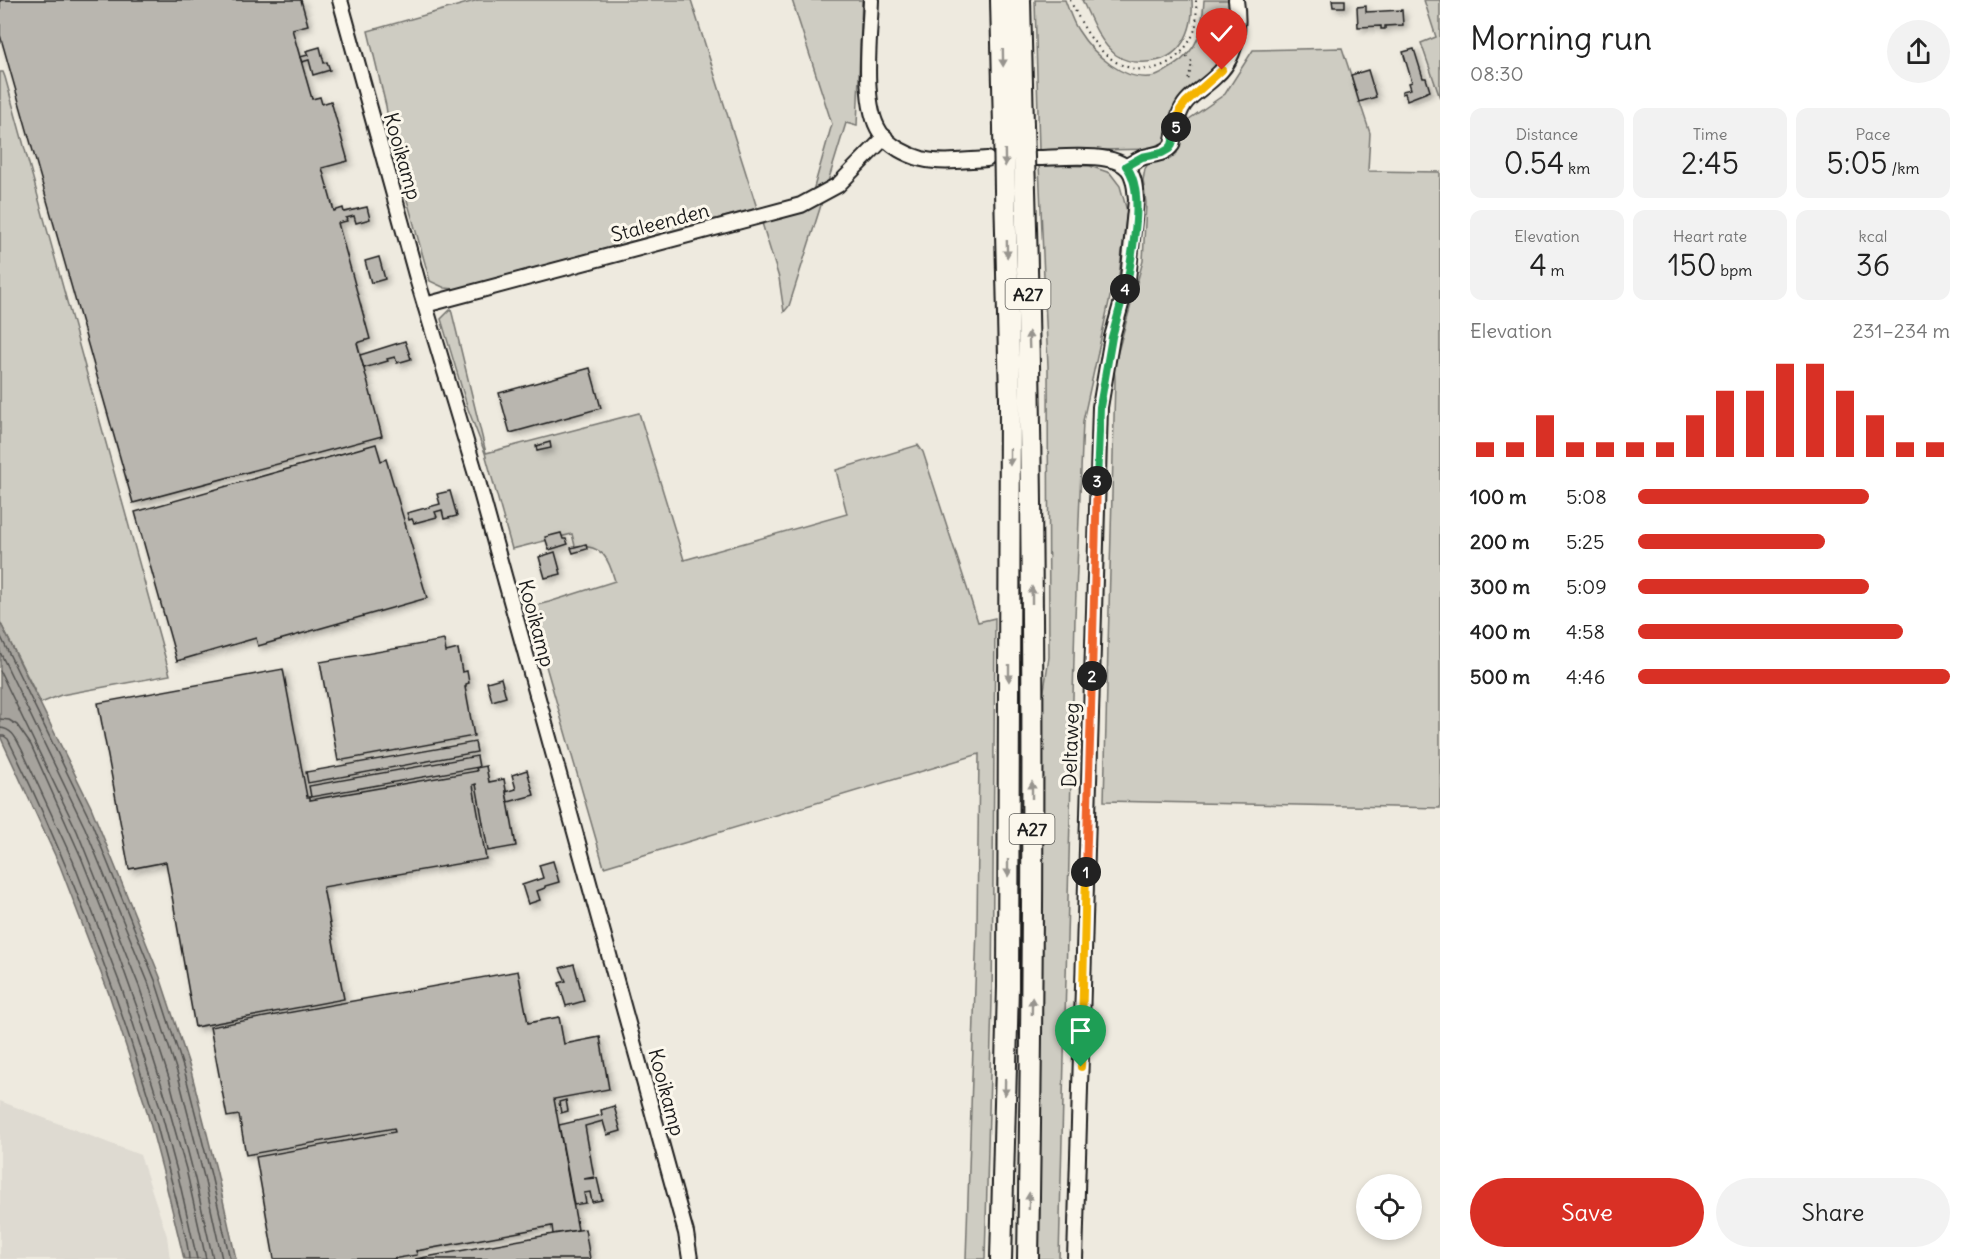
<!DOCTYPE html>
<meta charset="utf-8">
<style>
:root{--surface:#fff;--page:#f2f2f2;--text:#222;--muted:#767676;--accent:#d93025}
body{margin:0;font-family:Delius,sans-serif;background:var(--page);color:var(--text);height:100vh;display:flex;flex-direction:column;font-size:22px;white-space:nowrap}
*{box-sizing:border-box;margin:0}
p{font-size:20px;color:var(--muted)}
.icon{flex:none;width:33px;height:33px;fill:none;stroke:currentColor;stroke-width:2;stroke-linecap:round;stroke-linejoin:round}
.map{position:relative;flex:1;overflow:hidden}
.drawer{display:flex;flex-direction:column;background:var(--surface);width:540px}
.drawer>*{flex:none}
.controls{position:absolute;left:1356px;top:1174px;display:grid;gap:12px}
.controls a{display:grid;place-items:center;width:66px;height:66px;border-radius:50%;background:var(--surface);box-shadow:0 3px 9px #0003;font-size:30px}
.pin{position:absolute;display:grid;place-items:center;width:51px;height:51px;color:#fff;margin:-62px -26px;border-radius:50% 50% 50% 0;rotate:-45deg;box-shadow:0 0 6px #0007}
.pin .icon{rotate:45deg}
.km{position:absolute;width:30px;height:30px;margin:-15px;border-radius:50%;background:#222;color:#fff;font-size:16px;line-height:30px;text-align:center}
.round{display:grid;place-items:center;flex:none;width:63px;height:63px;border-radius:32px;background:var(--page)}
.headline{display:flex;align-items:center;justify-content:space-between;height:102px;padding:0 30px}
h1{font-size:33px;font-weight:600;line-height:45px}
.stats{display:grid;grid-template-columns:repeat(3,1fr);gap:9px;height:102px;padding:6px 30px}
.stats div{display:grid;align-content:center;border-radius:12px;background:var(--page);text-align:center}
.stats b{font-size:30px;font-weight:600}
.stats small{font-size:16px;font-weight:400}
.stats p{font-size:16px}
.chart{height:168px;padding:12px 30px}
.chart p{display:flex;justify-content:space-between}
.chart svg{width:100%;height:108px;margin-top:6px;stroke:var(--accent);stroke-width:6}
.primary-button{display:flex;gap:12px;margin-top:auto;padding:12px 30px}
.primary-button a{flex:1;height:69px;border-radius:36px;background:var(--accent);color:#fff;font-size:24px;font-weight:600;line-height:69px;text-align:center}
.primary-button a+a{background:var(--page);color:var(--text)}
ul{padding:0 30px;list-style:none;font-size:20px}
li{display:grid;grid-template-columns:96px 72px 1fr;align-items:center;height:45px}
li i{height:15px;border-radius:8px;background:var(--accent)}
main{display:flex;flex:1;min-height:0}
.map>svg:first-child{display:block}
.built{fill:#dedad1}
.green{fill:#ceccc2;stroke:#75746f;stroke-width:1.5}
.water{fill:#a6a39d;stroke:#6f6d69;stroke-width:1.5}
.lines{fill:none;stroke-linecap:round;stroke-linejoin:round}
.shore{stroke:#535250;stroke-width:1.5}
.building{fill:#b9b6af;stroke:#1c1c1c;stroke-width:1.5;filter:url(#shadow)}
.minor-casing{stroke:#1c1c1c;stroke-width:18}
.highway-casing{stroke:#1c1c1c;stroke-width:24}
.path{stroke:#1c1c1c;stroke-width:2;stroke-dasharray:1.5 4.5;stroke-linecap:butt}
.minor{stroke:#fbf7ec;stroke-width:14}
.highway{stroke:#fbf7ec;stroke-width:20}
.highway-bridge-casing{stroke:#1c1c1c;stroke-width:24;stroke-linecap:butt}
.highway-bridge{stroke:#fbf7ec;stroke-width:20}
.oneway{fill:#97948e}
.split-1-casing{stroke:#fff;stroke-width:12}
.split-2-casing{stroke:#fff;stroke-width:12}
.split-3-casing{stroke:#fff;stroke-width:12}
.split-4-casing{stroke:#fff;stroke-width:12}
.split-5-casing{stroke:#fff;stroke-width:12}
.split-6-casing{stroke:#fff;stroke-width:12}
.split-1{stroke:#f5b400;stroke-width:8}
.split-2{stroke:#f0652b;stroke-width:8}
.split-3{stroke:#f0652b;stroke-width:8}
.split-4{stroke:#22a559;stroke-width:8}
.split-5{stroke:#22a559;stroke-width:8}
.split-6{stroke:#f5b400;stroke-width:8}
.labels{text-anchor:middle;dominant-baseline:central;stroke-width:6;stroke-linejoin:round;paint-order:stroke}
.shield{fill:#fbf7ec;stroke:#5f5e5a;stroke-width:1.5}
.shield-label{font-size:18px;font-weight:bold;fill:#1c1c1c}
.street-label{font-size:20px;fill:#1c1c1c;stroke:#fbf7ec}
</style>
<main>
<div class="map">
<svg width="1440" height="1259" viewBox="0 0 1440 1259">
<defs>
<filter id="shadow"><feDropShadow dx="3.5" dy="3.5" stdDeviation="3" flood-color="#0004"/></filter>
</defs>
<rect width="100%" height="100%" fill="#eeeadf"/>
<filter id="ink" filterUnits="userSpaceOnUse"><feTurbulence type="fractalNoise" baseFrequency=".0167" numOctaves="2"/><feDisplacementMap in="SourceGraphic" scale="12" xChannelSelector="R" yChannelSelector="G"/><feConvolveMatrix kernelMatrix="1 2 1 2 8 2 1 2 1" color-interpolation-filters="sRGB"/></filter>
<g filter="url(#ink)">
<polygon class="built" points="0,1101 140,1155 167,1236 170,1259 0,1259"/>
<g class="green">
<polygon points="478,0 691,0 757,208 456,289 445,288 430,281 392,147 386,106 368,31"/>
<polygon points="792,0 862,0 857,126 846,123 827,185 813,191 832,124"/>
<path d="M1035 0H1065C1069 10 1072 21 1078 30 1093 54 1125 84 1156 76 1162 74 1167 70 1172 67 1200 49 1202 31 1204 0H1229L1232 33 1223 55 1203 82 1175 108 1168 126 1166 141 1158 149 1039 151Z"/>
<path d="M1082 0H1192C1194 31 1181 61 1146 62 1135 63 1126 62 1116 55 1099 42 1091 19 1082 0Z"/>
<polygon points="1424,0 1440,0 1440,98 1421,43 1436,37"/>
<polygon points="1342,48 1370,133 1368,171 1440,172 1440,808 1104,801 1115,380 1114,366 1143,261 1146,203 1143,180 1145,169 1150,160 1170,159 1177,153 1185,122 1225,94 1253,50"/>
<polygon points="0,72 3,72 5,77 170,675 61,695 41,703 0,622"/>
<polygon points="1039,165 1090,166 1110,173 1120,186 1127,211 1119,276 1110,297 1083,421 1075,617 1059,1259 1033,1259 1043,697 1049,657 1048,366"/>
<polygon points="822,202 789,306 784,312 779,278 762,223 807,210"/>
<path d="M451 309 486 453 639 413 684 560 847 514 836 470 918 445 923 452 978 622 995 618 992 1000 985 1259H966L977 927 979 754 604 867 529 607 549 602 615 581C608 557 603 545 575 546L572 534 512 549 485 453 468 409 441 319Z"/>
</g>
<polygon class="water" points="0,622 91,807 160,977 191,1071 217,1173 236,1259 184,1259 162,1168 146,1108 109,994 60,866 0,736"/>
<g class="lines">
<g class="shore">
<polyline points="0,635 92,824 155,980 185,1073 211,1175 230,1259"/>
<polyline points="0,652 85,828 148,982 178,1075 204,1177 222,1259"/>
<polyline points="0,671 77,831 139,986 169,1078 195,1179 213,1259"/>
<polyline points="0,719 9,720 17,725 31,745 81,857 106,920 138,1010 167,1102 186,1169 206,1259"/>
<path d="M0 728C13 729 16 739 22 750L73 861 122 989 159 1104 177 1171 197 1259"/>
<path d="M0 736H4L8 739C70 864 118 993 157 1126 164 1153 171 1179 178 1206 182 1223 188 1241 189 1259"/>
</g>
</g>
<g class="building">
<polygon points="0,0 301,0 308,25 292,29 312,99 320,97 322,104 331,101 348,161 322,168 334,211 343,208 344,212 367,207 370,219 356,223 354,216 346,218 347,221 338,223 370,339 357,343 382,436 133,503 0,35"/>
<polygon points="1332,0 1345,0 1345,7 1333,7"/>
<polygon points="1366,6 1366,12 1402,10 1403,25 1385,26 1385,29 1381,29 1381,26 1358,27 1357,7"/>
<polygon points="320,47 324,63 327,62 330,70 313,75 309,60 302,62 300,57 308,55 306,51"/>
<polygon points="1414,49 1423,78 1426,78 1430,91 1407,100 1405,93 1402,94 1402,91 1411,89 1409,83 1412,82 1403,52"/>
<polygon points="1368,70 1376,97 1359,102 1351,75"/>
<polygon points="379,257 385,279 371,283 365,261"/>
<polygon points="405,341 411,359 397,363 395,357 387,359 388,361 364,368 360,355"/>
<polygon points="590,368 601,408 510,433 499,393"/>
<polygon points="550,442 551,448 537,451 536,446"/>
<polygon points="376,444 381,461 386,459 427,598 258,646 256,638 177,661 135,512"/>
<polygon points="450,491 457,516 444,519 442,510 435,512 437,517 414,523 412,519 409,520 407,513 440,504 437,494"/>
<polygon points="561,533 563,539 566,539 568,544 549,550 545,537"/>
<polygon points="586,544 587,549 573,553 571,548"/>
<polygon points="555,552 561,574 545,578 539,557"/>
<polygon points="444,640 446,652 458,649 462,672 467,671 469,683 466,684 466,687 465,687 474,736 338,761 320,662"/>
<polygon points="283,669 307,797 310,797 310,800 477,771 476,768 486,766 489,782 504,779 516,846 488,851 476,784 473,785 486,859 323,887 344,999 195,1027 166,862 129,869 98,703"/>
<polygon points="501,678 506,697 492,701 487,682"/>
<polygon points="475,742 477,752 308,783 306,772"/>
<polygon points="477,756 479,767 311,797 309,786"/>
<polygon points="527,770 534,795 508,802 506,792 516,789 512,775"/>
<polygon points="553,861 559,882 545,886 545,888 537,891 540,900 528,904 522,885 543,878 539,865"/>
<polygon points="574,964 584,1001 566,1006 559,983 566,981 560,968"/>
<polygon points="518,971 528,1023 559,1017 564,1044 600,1037 609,1089 554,1099 578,1230 553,1234 552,1226 416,1251 416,1250 417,1255 392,1259 274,1259 256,1157 395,1132 394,1128 246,1155 239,1115 227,1117 210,1027"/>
<polygon points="566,1100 568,1111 561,1113 559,1102"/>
<polygon points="614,1106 621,1131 607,1135 603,1121 585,1126 594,1177 584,1179 597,1178 602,1200 592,1202 590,1192 584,1193 586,1203 574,1205 559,1125 602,1115 601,1110"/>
<polygon points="585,1229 590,1259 415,1259 553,1234"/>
</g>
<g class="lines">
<g class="minor-casing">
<g id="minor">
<polyline points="340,0 418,282 477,478 686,1233 690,1259"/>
<path d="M871 0C870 34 861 104 880 132 889 146 907 155 922 159 943 164 966 160 987 159"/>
<path d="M1036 158C1058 158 1113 151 1128 169 1135 177 1135 190 1136 200L1128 279 1112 337 1100 407 1075 1259"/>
<path d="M1126 167C1132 163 1138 159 1144 157 1155 154 1165 154 1172 145 1175 131 1177 112 1187 101 1195 92 1206 86 1215 77 1238 57 1240 28 1236 0"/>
<polyline points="425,305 801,205 838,185 885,137"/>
</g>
</g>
<g class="highway-casing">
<g id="highway">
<polyline points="1001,0 1004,127"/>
<polyline points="1020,0 1023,126"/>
<path d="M1025 190C1035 546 1034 903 1028 1259"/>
<polyline points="1001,1259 1008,987 1010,399 1005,190"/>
</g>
</g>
<g class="path">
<path d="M1070 0C1081 23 1092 46 1113 60 1144 81 1181 65 1194 32 1198 22 1196 11 1196 0"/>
<polyline points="1181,54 1190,59 1192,63 1188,81"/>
</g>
<use href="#minor" class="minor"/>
<use href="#highway" class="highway"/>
<g class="highway-bridge-casing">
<g id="highway-bridge">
<polyline points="1023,126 1025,190"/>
<polyline points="1004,127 1005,190"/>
</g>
</g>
<use href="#highway-bridge" class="highway-bridge"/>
</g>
<defs><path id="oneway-solid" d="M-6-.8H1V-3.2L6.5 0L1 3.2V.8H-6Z" transform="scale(1.5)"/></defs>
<g class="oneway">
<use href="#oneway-solid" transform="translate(1003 58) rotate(89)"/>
<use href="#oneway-solid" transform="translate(1005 158) rotate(89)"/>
<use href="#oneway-solid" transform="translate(1007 249) rotate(89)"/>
<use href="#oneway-solid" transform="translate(1029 340) rotate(-92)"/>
<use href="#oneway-solid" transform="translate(1010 457) rotate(90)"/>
<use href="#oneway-solid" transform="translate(1032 595) rotate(-90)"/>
<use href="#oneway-solid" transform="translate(1009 673) rotate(90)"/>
<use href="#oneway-solid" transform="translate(1032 790) rotate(-90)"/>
<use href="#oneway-solid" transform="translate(1008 868) rotate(90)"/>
<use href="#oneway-solid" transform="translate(1032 1006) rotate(-89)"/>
<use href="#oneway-solid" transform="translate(1005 1087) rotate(91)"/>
<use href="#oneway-solid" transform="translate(1029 1201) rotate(-89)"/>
</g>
</g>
<g class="lines" filter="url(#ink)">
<g class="split-1-casing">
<polyline id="split-1" points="1081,1067 1086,872"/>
</g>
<g class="split-2-casing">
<polyline id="split-2" points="1086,872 1092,676"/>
</g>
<g class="split-3-casing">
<polyline id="split-3" points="1092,676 1097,481"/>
</g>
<g class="split-4-casing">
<polyline id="split-4" points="1097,481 1100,407 1112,337 1125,289"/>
</g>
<g class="split-5-casing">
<path id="split-5" d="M1125 289 1128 279C1132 250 1146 190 1126 166L1142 157 1162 153 1169 149 1172 145 1176 127"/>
</g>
<g class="split-6-casing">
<polyline id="split-6" points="1176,127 1180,110 1186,102 1222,70"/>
</g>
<use href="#split-1" class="split-1"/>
<use href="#split-2" class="split-2"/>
<use href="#split-3" class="split-3"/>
<use href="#split-4" class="split-4"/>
<use href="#split-5" class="split-5"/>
<use href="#split-6" class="split-6"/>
</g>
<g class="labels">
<g class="shield">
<rect x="1005.5" y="279" width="45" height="30" rx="4.5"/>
<rect x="1009.5" y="814" width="45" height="30" rx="4.5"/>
</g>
<g class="shield-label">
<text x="1028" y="294">A27</text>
<text x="1032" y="829">A27</text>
</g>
<g class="street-label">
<text transform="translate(403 156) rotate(74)">Kooikamp</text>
<text transform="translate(660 222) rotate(-15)">Staleenden</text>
<text transform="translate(537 623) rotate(75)">Kooikamp</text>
<text transform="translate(1070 745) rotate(-88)">Deltaweg</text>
<text transform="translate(667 1092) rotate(75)">Kooikamp</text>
</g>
</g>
</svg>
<div class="controls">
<a><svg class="icon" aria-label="locate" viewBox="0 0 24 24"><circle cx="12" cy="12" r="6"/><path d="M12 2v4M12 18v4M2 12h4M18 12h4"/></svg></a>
</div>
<div class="pin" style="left:1081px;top:1067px;background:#1e9e55"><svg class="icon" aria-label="arrive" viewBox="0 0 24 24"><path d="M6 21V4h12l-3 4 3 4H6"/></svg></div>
<div class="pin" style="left:1222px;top:70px;background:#d93025"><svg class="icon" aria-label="check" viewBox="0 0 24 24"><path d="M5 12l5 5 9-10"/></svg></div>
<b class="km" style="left:1086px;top:872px">1</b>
<b class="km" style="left:1092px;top:676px">2</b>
<b class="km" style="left:1097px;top:481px">3</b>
<b class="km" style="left:1125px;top:289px">4</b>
<b class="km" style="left:1176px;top:127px">5</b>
</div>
<section class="drawer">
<div class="headline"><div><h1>Morning run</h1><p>08:30</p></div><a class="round"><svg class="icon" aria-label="share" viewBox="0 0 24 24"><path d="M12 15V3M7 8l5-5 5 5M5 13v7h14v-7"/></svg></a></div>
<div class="stats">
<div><p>Distance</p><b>0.54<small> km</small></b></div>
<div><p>Time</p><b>2:45</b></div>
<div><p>Pace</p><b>5:05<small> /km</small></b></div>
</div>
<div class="stats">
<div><p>Elevation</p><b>4<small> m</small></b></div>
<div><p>Heart rate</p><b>150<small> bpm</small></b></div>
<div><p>kcal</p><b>36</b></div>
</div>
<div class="chart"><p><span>Elevation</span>231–234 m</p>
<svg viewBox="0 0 160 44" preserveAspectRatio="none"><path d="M5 44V38M15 44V38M25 44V27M35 44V38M45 44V38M55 44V38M65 44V38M75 44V27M85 44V17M95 44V17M105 44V6M115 44V6M125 44V17M135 44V27M145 44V38M155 44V38"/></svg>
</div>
<ul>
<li><b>100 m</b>5:08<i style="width:74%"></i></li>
<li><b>200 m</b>5:25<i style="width:60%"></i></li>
<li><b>300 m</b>5:09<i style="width:74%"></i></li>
<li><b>400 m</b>4:58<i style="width:85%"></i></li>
<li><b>500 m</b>4:46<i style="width:100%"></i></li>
</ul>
<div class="primary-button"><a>Save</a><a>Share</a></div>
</section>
</main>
